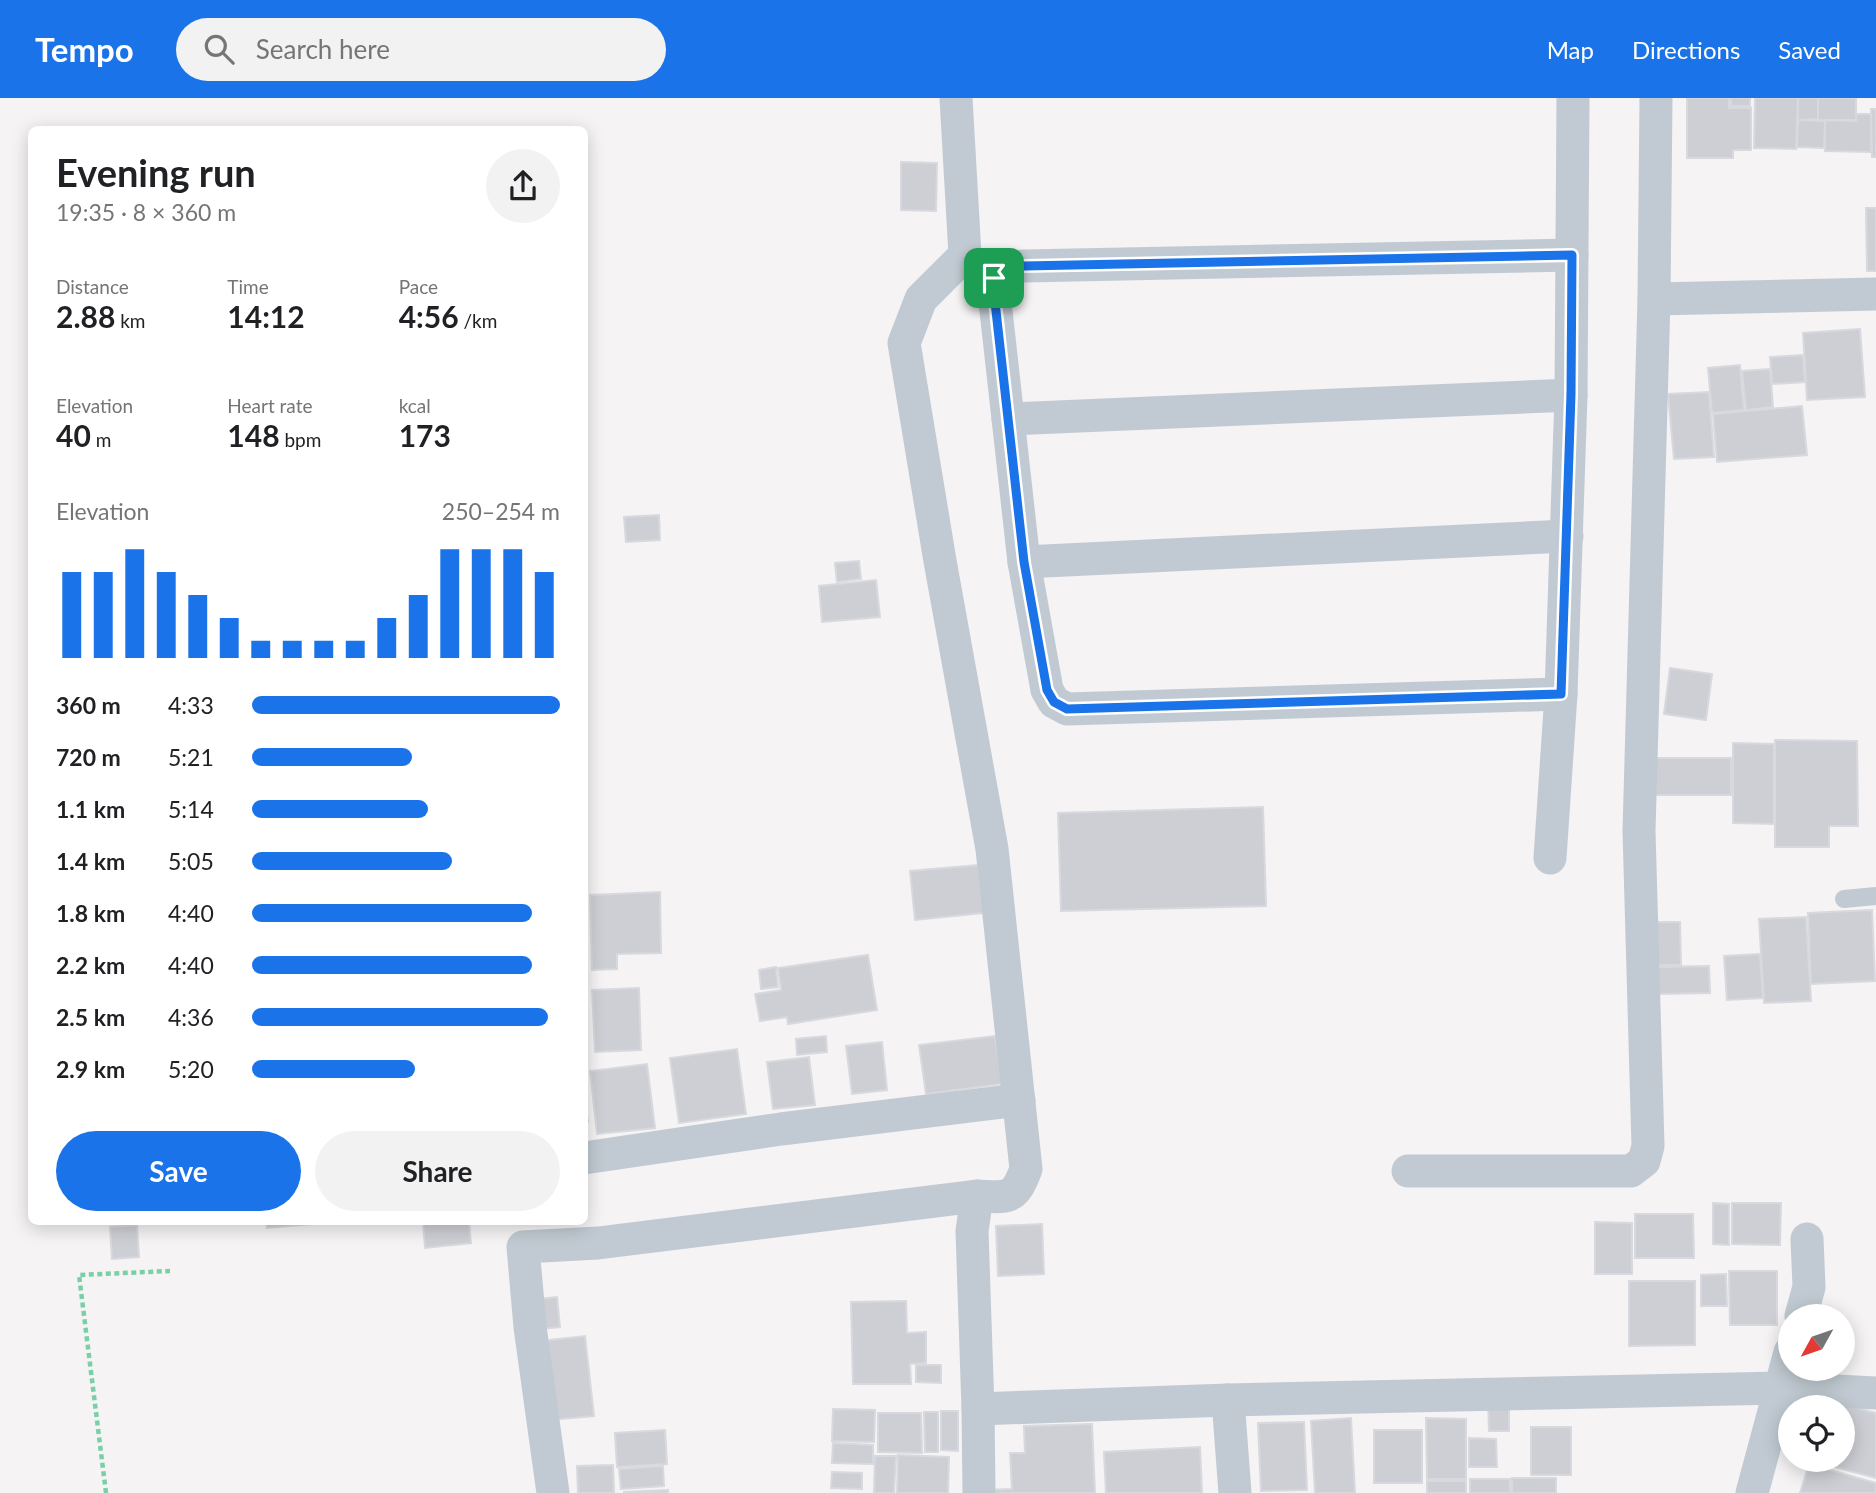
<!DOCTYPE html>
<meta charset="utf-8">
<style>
:root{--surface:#fff;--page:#f2f2f2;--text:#202124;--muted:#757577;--accent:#1a73e8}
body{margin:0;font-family:Lato,sans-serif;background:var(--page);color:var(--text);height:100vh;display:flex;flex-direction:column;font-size:26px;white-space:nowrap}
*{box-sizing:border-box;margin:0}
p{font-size:23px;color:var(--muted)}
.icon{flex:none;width:38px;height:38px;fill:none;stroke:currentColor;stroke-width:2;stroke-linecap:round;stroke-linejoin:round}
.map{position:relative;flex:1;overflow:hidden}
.side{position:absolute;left:28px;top:28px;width:560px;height:1099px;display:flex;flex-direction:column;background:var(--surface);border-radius:10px;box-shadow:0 4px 18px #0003}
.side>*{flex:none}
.needle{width:46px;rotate:230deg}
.fabs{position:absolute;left:1778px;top:1206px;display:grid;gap:14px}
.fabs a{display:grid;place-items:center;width:77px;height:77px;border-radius:50%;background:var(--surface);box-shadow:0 4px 18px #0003;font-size:35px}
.pin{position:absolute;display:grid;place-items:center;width:60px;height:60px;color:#fff;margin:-30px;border-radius:14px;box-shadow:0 4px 10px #0006}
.round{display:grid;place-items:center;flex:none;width:74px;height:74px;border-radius:37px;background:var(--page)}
.headline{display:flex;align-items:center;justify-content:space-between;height:119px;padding:0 28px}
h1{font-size:38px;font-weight:700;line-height:52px}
.metrics{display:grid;grid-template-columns:repeat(3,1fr);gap:10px;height:119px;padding:7px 28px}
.metrics div{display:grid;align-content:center}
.metrics b{font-size:30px;font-weight:700}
.metrics small{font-size:19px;font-weight:400}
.metrics p{font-size:19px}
.chart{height:196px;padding:14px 28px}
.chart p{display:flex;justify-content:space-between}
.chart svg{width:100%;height:126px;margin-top:7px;stroke:var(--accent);stroke-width:6}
.action{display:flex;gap:14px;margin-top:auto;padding:14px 28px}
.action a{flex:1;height:80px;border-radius:42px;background:var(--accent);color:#fff;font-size:28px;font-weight:700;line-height:80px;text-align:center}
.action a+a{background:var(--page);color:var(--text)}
ul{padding:0 28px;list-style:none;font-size:23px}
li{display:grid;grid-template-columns:112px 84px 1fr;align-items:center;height:52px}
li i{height:18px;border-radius:9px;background:var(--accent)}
header{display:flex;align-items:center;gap:42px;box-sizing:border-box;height:98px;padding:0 35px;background:var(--accent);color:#fff}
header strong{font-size:33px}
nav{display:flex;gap:38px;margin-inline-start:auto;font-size:24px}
.search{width:490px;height:63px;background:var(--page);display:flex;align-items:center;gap:18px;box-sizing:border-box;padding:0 24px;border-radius:38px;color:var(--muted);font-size:26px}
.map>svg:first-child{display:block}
.building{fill:#cdcfd5;stroke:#d7d9de;stroke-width:2}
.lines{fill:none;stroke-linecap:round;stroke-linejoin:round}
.path{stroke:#7ad0a6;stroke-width:4.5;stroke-dasharray:5 3.5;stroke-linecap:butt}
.service{stroke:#c1cad2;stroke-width:18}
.minor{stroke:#c1cad2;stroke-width:33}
.route-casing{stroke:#fff;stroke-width:14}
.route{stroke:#1a73e8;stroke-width:9}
</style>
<header>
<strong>Tempo</strong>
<div class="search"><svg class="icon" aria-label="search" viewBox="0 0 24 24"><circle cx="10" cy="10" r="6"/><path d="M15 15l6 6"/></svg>Search here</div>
<nav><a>Map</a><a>Directions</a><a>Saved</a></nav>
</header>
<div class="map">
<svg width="1876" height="1395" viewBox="0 0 1876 1395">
<rect width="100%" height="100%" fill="#f5f3f3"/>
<g class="building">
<polygon points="1687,0 1729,0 1729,10 1751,10 1751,52 1733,52 1733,60 1687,60"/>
<rect x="1731" y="0" width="19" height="8"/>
<polygon points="1755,0 1798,0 1796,51 1754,50"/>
<polygon points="1798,0 1818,0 1818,21 1798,22"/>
<rect x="1818" y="0" width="38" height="22"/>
<polygon points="1871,11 1876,11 1876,59 1872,59"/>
<polygon points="1856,16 1871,16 1871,54 1825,53 1825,22 1856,23"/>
<polygon points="1798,22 1825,23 1824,50 1797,49"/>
<polygon points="901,64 937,65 936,113 901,112"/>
<polygon points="1866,110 1876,110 1876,173 1867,173"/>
<polygon points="1860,231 1865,299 1807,302 1803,235"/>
<polygon points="1803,257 1805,284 1772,286 1770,259"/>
<polygon points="1740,267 1744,312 1712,315 1708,270"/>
<polygon points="1770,271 1773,309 1746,312 1742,273"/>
<polygon points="1709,294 1714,359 1674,361 1668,296"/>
<polygon points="1802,308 1807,357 1717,364 1713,316"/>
<polygon points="659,417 660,442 626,444 624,419"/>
<polygon points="859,463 861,481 837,484 835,465"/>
<polygon points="876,482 880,519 822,524 819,488"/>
<polygon points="1670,570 1712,576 1706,622 1664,616"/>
<polygon points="1775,642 1857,643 1858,728 1829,728 1829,749 1775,749"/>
<polygon points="1733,645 1774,646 1774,726 1733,725"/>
<polygon points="1656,660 1731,660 1731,697 1655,697"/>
<polygon points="1263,709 1266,808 1061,813 1058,715"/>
<polygon points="978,767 983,815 915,822 910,773"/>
<polygon points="660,794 661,855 617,856 617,871 592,872 590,797"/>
<polygon points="1872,812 1875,883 1811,886 1808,815"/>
<polygon points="1806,819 1811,903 1764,905 1759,821"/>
<polygon points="1656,824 1680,824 1681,867 1657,867"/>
<polygon points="1760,856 1763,900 1727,902 1724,858"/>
<polygon points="868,857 877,912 788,926 787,919 760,923 755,896 781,892 778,870"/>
<polygon points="1709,868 1710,895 1658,896 1657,869"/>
<polygon points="776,869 778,889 761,891 759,872"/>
<polygon points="639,890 641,952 595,954 592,892"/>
<polygon points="826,938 827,954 797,957 796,941"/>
<polygon points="995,938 1002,986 926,996 919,947"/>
<polygon points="882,944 887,992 852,996 846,948"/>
<polygon points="737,951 746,1016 679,1025 670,960"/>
<polygon points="809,959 815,1007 773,1011 767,964"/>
<polygon points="647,966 655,1030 597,1036 590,973"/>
<polygon points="584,995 588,1024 584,1024"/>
<polygon points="1713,1105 1729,1106 1729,1147 1713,1146"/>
<polygon points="1732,1105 1781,1105 1780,1147 1732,1146"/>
<polygon points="1635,1116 1693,1116 1694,1160 1635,1160"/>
<polygon points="266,1124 310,1124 310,1126 267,1130"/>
<polygon points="423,1124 469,1124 471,1145 425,1150"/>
<polygon points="1595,1124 1632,1125 1632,1176 1595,1176"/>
<polygon points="1042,1126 1044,1176 998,1178 996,1128"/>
<polygon points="137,1127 139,1159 112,1161 110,1129"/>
<polygon points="1729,1173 1777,1173 1777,1227 1730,1227"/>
<polygon points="1726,1176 1727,1208 1701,1208 1701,1177"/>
<polygon points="1629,1183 1695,1183 1695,1247 1629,1248"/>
<polygon points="557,1199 560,1229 541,1231 538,1201"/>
<polygon points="906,1203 907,1235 926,1234 926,1265 910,1266 911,1286 853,1286 851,1204"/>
<polygon points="585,1238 594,1318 550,1322 541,1243"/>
<polygon points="916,1267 941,1267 941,1285 916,1284"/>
<polygon points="1821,1300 1876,1315 1876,1380 1808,1362 1843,1362 1843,1309 1819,1309"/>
<polygon points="1488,1301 1509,1301 1509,1333 1489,1333"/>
<polygon points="833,1311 875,1312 874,1344 832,1343"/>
<polygon points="941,1313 958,1313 958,1353 941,1352"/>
<polygon points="924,1314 938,1314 938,1354 925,1354"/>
<polygon points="878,1315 921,1315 922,1355 878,1354"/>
<polygon points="1351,1320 1355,1395 1315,1395 1311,1323"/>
<polygon points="1426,1320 1466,1321 1466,1381 1427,1381"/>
<polygon points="1304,1324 1307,1392 1261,1393 1258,1325"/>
<polygon points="1092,1326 1095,1395 987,1395 987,1392 1012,1391 1010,1355 1025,1355 1024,1328"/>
<rect x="1531" y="1329" width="40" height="48"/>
<polygon points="665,1332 667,1366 617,1369 615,1335"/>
<rect x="1374" y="1332" width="48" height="53"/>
<polygon points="1469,1340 1496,1341 1497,1369 1469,1369"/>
<polygon points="833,1345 873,1347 873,1366 832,1365"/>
<polygon points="1200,1349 1202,1395 1106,1395 1104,1354"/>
<polygon points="898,1357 949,1359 948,1395 897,1395"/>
<polygon points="875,1358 896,1358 894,1395 874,1395"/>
<polygon points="1809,1366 1876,1385 1876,1395 1800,1395"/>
<polygon points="613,1367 614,1395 578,1395 577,1368"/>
<polygon points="663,1368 664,1388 621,1391 619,1371"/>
<polygon points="832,1374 862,1375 862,1391 831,1390"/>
<rect x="1512" y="1380" width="44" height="15"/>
<rect x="1470" y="1381" width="40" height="14"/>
<rect x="1427" y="1383" width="39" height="12"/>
<polygon points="668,1392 668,1395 624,1395 624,1394"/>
</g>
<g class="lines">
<polyline class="path" points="106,1395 79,1177 170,1173"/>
<polyline class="service" points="1844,801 1876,798"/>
<g class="minor">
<polyline points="1654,201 1876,196"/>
<polyline points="1008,321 1571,297"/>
<polyline points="1024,464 1567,438"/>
<polyline points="1561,596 1067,611 1054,604 1047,592 1024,464 994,195 994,180 1004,169 1024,168 1572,157"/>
<polyline points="1550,760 1561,596 1571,297 1573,0"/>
<polyline points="584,1060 781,1031 1019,1002"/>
<polyline points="1408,1073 1631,1073 1644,1063 1648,1048 1639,733 1654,201 1656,0"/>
<polyline points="977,1098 972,1133 978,1311 979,1395"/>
<polyline points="1801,1218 1809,1189 1807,1141"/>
<polyline points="1228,1302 1235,1395"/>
<polyline points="978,1311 1228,1302 1780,1290 1876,1295"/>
<path d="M553 1395 530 1229 523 1149 598 1145 977 1098C1008 1099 1014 1103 1026 1071L992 751 940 463 904 245 921 201 965 157 956 0"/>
<polyline points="1752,1395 1790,1254"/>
</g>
</g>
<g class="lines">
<g class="route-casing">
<polygon id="route" points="1572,157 1571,296 1561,596 1067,611 1054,604 1047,592 1024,464 994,195 994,180 1004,170 1024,168"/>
</g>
<use href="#route" class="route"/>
</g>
</svg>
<div class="fabs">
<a><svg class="needle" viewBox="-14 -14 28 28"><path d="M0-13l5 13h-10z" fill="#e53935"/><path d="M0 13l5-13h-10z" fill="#757577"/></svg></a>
<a><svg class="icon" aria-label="locate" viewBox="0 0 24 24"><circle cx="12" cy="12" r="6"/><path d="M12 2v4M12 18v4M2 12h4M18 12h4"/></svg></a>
</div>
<div class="pin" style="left:994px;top:180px;background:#1e9e55"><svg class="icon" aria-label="arrive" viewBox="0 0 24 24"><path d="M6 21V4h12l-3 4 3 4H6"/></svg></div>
<section class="side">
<div class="headline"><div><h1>Evening run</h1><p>19:35 · 8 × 360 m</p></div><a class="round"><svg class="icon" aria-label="share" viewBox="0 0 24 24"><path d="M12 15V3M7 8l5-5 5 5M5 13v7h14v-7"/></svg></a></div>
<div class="metrics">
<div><p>Distance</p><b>2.88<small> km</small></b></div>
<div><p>Time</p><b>14:12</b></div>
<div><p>Pace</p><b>4:56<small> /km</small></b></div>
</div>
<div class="metrics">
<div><p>Elevation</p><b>40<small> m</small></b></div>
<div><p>Heart rate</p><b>148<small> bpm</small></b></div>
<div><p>kcal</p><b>173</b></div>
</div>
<div class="chart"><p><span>Elevation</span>250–254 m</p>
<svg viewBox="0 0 160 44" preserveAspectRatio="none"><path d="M5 44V14M15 44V14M25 44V6M35 44V14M45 44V22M55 44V30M65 44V38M75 44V38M85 44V38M95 44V38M105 44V30M115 44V22M125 44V6M135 44V6M145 44V6M155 44V14"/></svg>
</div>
<ul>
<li><b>360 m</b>4:33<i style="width:100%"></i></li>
<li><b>720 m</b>5:21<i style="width:52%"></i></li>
<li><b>1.1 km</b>5:14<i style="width:57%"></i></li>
<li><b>1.4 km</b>5:05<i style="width:65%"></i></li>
<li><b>1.8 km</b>4:40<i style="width:91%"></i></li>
<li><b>2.2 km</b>4:40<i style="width:91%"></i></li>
<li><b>2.5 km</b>4:36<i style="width:96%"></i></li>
<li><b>2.9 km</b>5:20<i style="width:53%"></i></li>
</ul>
<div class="action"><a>Save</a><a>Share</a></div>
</section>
</div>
